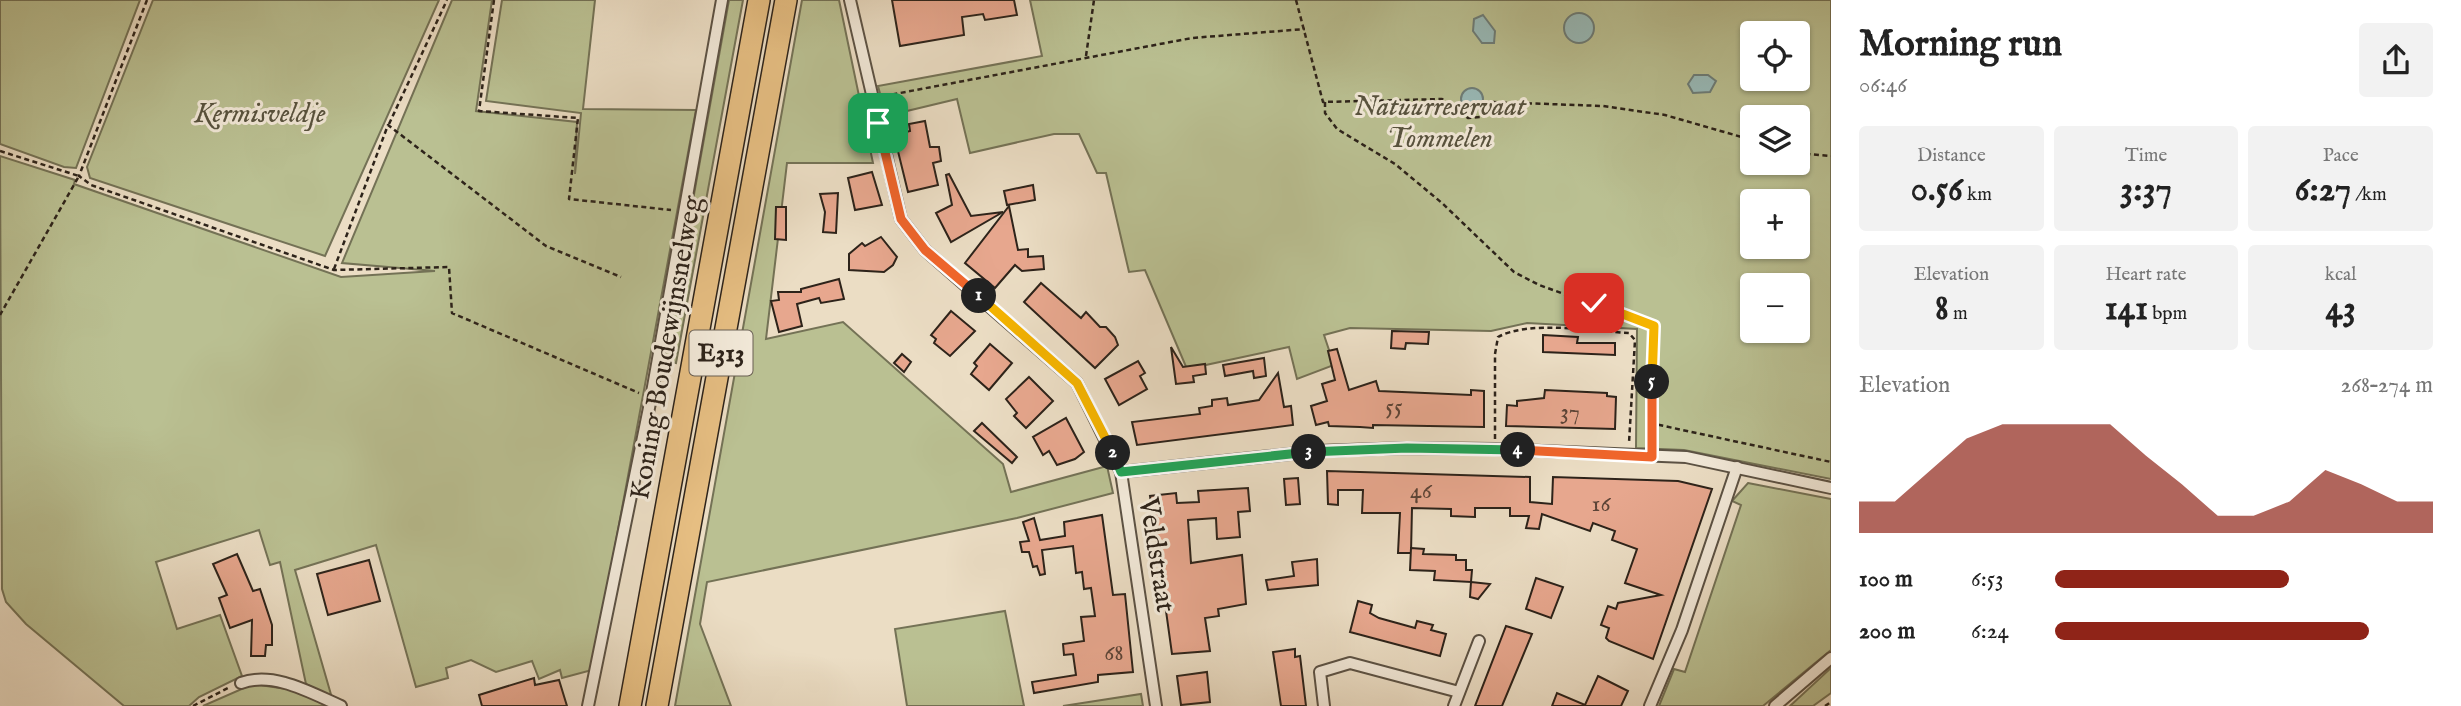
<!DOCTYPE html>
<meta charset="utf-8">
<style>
:root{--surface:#fff;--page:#f2f2f2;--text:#222;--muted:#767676;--accent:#8f2418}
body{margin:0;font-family:"IM FELL English",serif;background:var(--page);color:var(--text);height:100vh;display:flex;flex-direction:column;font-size:26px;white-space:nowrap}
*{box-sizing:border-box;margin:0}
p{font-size:23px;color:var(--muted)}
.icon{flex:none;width:38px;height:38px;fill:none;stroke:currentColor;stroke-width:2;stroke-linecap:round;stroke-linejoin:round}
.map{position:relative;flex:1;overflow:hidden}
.sheet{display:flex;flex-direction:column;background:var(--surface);width:630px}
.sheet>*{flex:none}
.tools{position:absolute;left:1740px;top:21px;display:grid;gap:14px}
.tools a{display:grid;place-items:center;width:70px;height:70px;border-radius:7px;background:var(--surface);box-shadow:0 2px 5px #0004;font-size:35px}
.pin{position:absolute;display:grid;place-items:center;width:60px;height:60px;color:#fff;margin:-30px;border-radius:14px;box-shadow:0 4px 10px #0006}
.km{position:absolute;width:35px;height:35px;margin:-18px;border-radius:50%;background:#222;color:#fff;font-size:19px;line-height:35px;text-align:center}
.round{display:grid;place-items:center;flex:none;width:74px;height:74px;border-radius:7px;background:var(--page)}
.head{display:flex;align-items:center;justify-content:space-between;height:119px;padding:0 28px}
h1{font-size:38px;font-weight:700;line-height:52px}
.stats{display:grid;grid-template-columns:repeat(3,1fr);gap:10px;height:119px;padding:7px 28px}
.stats div{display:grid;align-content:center;border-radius:7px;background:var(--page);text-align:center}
.stats b{font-size:35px;font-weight:700}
.stats small{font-size:19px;font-weight:400}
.stats p{font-size:19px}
.chart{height:196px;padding:14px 28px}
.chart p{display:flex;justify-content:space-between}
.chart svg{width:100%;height:126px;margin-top:7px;fill:var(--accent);opacity:.7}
ul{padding:0 28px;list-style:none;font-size:23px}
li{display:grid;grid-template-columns:112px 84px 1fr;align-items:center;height:52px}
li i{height:18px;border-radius:9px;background:var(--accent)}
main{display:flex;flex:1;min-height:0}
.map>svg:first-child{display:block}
.green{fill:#bac092;stroke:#747256;stroke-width:2;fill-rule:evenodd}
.water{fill:#99bbb9;stroke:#6e7e79;stroke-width:2}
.building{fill:#e7a78e;stroke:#2d231a;stroke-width:2}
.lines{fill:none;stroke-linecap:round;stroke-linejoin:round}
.street-casing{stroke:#5c5244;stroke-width:14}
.highway-casing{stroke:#2d231a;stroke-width:24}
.path{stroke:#2d231a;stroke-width:2.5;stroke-dasharray:5 3.5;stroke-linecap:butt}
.street{stroke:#f2e9d9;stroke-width:10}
.highway{stroke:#e6be82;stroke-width:21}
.split-1-casing{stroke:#fff;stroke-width:14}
.split-2-casing{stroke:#fff;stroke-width:14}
.split-3-casing{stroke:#fff;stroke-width:14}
.split-4-casing{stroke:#fff;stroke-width:14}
.split-5-casing{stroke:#fff;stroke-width:14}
.split-6-casing{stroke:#fff;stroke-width:14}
.split-1{stroke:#f0652b;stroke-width:9}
.split-2{stroke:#f5b400;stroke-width:9}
.split-3{stroke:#22a559;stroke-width:9}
.split-4{stroke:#22a559;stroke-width:9}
.split-5{stroke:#f0652b;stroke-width:9}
.split-6{stroke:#f5b400;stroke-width:9}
.labels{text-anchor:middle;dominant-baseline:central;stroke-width:6;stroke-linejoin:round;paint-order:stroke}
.number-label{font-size:24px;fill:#5c4437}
.shield{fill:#f2e9d9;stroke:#685e53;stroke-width:2}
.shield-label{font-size:26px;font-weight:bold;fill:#2d231a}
.park-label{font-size:28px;font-style:italic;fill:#57523e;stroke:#f2e9d9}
.street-label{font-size:28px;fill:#2d231a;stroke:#f2e9d9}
</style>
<main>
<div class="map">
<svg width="1831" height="706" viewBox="0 0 1831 706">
<rect width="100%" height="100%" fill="#ebddc4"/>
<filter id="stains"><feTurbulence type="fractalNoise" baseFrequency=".00286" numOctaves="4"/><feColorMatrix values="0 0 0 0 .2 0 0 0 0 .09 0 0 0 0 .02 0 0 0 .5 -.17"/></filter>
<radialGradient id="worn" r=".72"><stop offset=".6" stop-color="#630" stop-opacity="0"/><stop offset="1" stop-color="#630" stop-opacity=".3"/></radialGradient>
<g class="green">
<polygon points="0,0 140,0 76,168 64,167 0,144"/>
<polygon points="153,0 439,0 325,256 90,178 87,167"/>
<polygon points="452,0 492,0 476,111 577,122 575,174 581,113 486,101 502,0 595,0 583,109 696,110 592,670 562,678 560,670 539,679 532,661 496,672 471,660 446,668 448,678 416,687 376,545 295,570 332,698 306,684 280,562 270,565 259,530 156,562 177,629 220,615 242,676 199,697 189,706 124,706 26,624 6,602 2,589 0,156 75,180 74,184 341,277 435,271 342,263"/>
<polygon points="729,0 743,0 676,363 664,361"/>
<polygon points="802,0 839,0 873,163 787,163 766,339 843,322 1003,464 1011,492 1107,466 1113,493 1017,518 707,582 700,624 731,706 675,706"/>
<path d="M1030 0H1831V479L1684 450 1636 448 1637 329 1527 323 1491 331 1350 328 1324 335 1334 365 1297 379 1289 347 1187 369 1145 270 1129 272 1106 173H1097L1079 134H1054L970 153 957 99 886 116 878 86 1042 56ZM1752 33H1797V79H1752ZM1752 117H1797V163H1752ZM1752 201H1797V247H1752ZM1752 285H1797V331H1752Z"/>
<polygon points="1748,483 1831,499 1831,650 1763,706 1659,706 1674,669 1685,672 1741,505 1732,501"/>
<polygon points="1005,611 1024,706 907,706 895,629"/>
<polygon points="1831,668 1831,693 1813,706 1790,706"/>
<polygon points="253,684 294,690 330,706 203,706"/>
<polygon points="1141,694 1143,706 1063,706"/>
</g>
<g class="water">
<circle cx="1579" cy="28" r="15"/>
<polygon points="1483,15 1495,31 1494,43 1482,43 1473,31 1474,19"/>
<polygon points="1694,75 1708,75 1716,81 1710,92 1693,93 1688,84"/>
<circle cx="1472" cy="99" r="11"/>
</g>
<g class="building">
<polygon points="892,0 1014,0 1017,15 985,20 983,14 962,17 964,35 900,46"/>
<polygon points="925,121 930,147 939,147 941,161 933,163 938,185 908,192 894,135 910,131 909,124"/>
<polygon points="872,172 882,205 855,210 848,178"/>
<polygon points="949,174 971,216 1003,212 951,242 936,213 952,205 946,175"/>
<polygon points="1033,185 1035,200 1007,205 1004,191"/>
<polygon points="838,193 836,233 823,232 825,212 820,194"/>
<polygon points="1009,206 1018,250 1028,249 1028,257 1043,256 1044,269 1022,271 1015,265 995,288 965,263"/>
<polygon points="776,207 786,207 786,240 775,239"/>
<polygon points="881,237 897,257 893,265 884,272 849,270 849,254 862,243 865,246"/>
<polygon points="839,279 844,299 821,303 819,298 797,304 802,326 779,332 771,301 779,300 778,292 801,292 801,289"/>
<polygon points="1041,283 1081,318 1086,312 1100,327 1106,327 1115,337 1118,345 1095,368 1024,302"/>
<polygon points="951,311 975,331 950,356 934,343 936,339 931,335"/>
<polygon points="1392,331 1429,332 1428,344 1406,343 1405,349 1391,348"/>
<polygon points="1543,335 1578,337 1577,343 1615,343 1615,355 1543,352"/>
<polygon points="990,344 1012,363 989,390 971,374 977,366 974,363"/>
<polygon points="1171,347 1183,367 1205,364 1206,374 1193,376 1194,382 1176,384"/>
<polygon points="1337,349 1349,390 1376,381 1379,391 1471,395 1471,390 1484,391 1484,427 1373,425 1373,428 1360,427 1329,426 1328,422 1316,425 1311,406 1327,401 1322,384 1335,380 1328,351"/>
<polygon points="902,354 911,362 904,372 894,363"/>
<polygon points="1264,358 1266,376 1254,378 1253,371 1225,376 1223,365"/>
<polygon points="1138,361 1145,373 1140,376 1147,389 1119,405 1105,379"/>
<polygon points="1278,373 1284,407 1291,406 1293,425 1137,445 1132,422 1200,414 1199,408 1212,406 1212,400 1227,398 1228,405 1259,400"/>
<polygon points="1029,377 1053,401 1026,428 1014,416 1017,413 1006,399"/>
<polygon points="1545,390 1607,393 1607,396 1616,397 1615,429 1506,426 1507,405 1517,406 1517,401 1544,398"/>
<polygon points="1066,418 1084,452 1075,459 1057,465 1049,451 1043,455 1033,437"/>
<polygon points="982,423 1017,457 1012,463 974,431"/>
<polygon points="1327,471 1530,477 1530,502 1552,504 1553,477 1678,481 1712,489 1653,659 1609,641 1606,638 1609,628 1601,625 1608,606 1616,609 1618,603 1661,595 1625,583 1637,549 1612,540 1615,531 1593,523 1590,531 1542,514 1539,529 1526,528 1529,516 1510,516 1510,508 1475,508 1475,517 1451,516 1451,509 1412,508 1411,553 1398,553 1400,513 1362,513 1363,490 1338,490 1338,505 1328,504"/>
<polygon points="1298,478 1300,504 1286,505 1284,479"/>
<polygon points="1248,488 1250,511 1238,512 1240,537 1217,539 1216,518 1188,520 1191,563 1242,555 1246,604 1218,609 1219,616 1205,618 1210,651 1172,654 1150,496 1176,493 1177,503 1199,502 1198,491"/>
<polygon points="1102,515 1113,595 1125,594 1133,672 1098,675 1098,682 1034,693 1032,682 1076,675 1073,654 1064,655 1063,644 1084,641 1081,617 1095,616 1091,588 1084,589 1082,572 1076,573 1073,546 1042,550 1045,574 1040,575 1037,566 1033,567 1029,552 1022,552 1020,542 1029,541 1023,522 1034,518 1040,540 1065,536 1064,522"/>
<polygon points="1411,548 1424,549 1423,554 1456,555 1456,560 1466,560 1466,570 1472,570 1471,582 1434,580 1435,571 1410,570"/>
<polygon points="237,554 253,591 260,589 272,625 272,645 266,645 265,656 251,656 252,620 230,628 219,598 227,595 213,564"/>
<polygon points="1317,559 1318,585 1268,590 1266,580 1294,576 1292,562"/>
<polygon points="369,560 380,601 328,615 317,574"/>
<polygon points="1536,578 1563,587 1551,618 1526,609"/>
<polygon points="1471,582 1490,584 1478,599 1470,597"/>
<polygon points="1358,601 1372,605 1370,613 1379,618 1415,628 1417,621 1433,625 1431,630 1446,634 1440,656 1350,632"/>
<polygon points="1506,626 1532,634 1502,706 1475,706"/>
<polygon points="1295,649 1295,657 1300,656 1306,706 1281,706 1273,652"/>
<polygon points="1207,672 1210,702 1181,705 1177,676"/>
<polygon points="1598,676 1628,691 1621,706 1552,706 1557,693 1585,705"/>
<polygon points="534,678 535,685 559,680 567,706 482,706 479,695"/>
</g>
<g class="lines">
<g class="street-casing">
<g id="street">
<polyline points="850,0 901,219 925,250 1077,383 1121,472 1156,706"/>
<polyline points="1121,472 1318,451 1407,448 1495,449 1686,457 1831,488"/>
<path d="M241 683C274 671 311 693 341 706"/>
<polyline points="588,706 651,398 722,0"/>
<polyline points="1324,706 1320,672 1350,663 1459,692"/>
<polyline points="1454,706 1479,641"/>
<polyline points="1650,706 1682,630 1737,467"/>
<polyline points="1775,706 1831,658"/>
</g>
</g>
<g class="highway-casing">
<g id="highway">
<polyline points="630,706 759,0"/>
<polyline points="657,706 786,0"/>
</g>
</g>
<g class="path">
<polyline points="147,0 79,176 91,185 334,270 449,267 452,313 639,393"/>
<polyline points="494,0 479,111 578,118 569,199 671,210"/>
<polyline points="1296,0 1323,102 1442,99 1468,118 1481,117 1493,102 1603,106 1665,115 1752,140"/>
<polyline points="1086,56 1094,0"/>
<polyline points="884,96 1192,38 1305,29"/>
<polyline points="1325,102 1325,113 1337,129 1395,164 1442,203 1514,272 1539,285 1654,326 1651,445"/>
<polyline points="389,124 447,0"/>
<polyline points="0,151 79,176 0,315"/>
<polyline points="1797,153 1831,156"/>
<polyline points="334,269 388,125 546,246 621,277"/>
<polyline points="1650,423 1831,462"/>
<path d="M1495 439V354L1498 337C1529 320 1593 331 1629 333L1635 340 1629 443"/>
<polyline points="193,706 230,687"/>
<polyline points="1825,706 1831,702"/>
</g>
<use href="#street" class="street"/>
<use href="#highway" class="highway"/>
</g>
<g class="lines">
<g class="split-1-casing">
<polyline id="split-1" points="878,123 901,219 925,250 979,296"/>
</g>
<g class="split-2-casing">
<polyline id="split-2" points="979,296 1077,383 1113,453"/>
</g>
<g class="split-3-casing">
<polyline id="split-3" points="1113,453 1121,472 1309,452"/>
</g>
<g class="split-4-casing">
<polyline id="split-4" points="1309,452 1407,448 1518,450"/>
</g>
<g class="split-5-casing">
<polyline id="split-5" points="1518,450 1652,457 1652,382"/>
</g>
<g class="split-6-casing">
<polyline id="split-6" points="1594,303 1654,326 1652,382"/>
</g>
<use href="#split-1" class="split-1"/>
<use href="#split-2" class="split-2"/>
<use href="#split-3" class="split-3"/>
<use href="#split-4" class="split-4"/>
<use href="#split-5" class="split-5"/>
<use href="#split-6" class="split-6"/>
</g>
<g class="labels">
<g class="number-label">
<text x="1394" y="407">55</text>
<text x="1570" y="412">37</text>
<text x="1421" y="491">46</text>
<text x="1601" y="504">16</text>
<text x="1114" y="653">68</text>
</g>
<rect class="shield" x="689.5" y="330.5" width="63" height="45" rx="5"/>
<g class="shield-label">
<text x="721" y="353">E313</text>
</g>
<g class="park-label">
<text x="1440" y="107">Natuurreservaat<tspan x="1440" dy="32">Tommelen</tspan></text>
<text x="260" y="114">Kermisveldje</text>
</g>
<g class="street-label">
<text transform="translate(667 348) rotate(-80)">Koning Boudewijnsnelweg</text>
<text transform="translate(1156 555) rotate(81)">Veldstraat</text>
</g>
</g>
<rect width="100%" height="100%" filter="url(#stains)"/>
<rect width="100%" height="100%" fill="url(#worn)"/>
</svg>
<div class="tools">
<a><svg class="icon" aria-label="locate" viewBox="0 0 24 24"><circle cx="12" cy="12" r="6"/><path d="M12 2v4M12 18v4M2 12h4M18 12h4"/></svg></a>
<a><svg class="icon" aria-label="layers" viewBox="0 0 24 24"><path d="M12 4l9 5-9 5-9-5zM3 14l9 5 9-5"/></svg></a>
<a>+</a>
<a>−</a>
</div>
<div class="pin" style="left:878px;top:123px;background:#1e9e55"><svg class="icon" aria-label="arrive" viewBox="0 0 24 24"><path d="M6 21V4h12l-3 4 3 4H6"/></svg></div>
<div class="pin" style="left:1594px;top:303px;background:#d93025"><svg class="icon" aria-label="check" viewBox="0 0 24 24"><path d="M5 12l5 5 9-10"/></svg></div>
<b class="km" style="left:979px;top:296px">1</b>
<b class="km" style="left:1113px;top:453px">2</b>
<b class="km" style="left:1309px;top:452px">3</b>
<b class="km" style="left:1518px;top:450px">4</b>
<b class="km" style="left:1652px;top:382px">5</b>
</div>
<section class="sheet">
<div class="head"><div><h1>Morning run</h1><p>06:46</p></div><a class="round"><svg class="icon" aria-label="share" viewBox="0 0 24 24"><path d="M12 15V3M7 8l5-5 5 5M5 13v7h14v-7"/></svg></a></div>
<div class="stats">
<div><p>Distance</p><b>0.56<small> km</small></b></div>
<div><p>Time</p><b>3:37</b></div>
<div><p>Pace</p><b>6:27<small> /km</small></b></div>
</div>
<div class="stats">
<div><p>Elevation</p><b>8<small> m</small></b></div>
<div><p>Heart rate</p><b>141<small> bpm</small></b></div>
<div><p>kcal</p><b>43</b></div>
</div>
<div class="chart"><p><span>Elevation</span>268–274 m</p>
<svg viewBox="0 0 160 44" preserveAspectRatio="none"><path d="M0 44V33L10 33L20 22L30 11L40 6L50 6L60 6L70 6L80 17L90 27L100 38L110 38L120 33L130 22L140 27L150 33L160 33V44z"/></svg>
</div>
<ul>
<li><b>100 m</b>6:53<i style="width:62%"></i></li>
<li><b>200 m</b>6:24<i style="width:83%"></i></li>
</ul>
</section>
</main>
